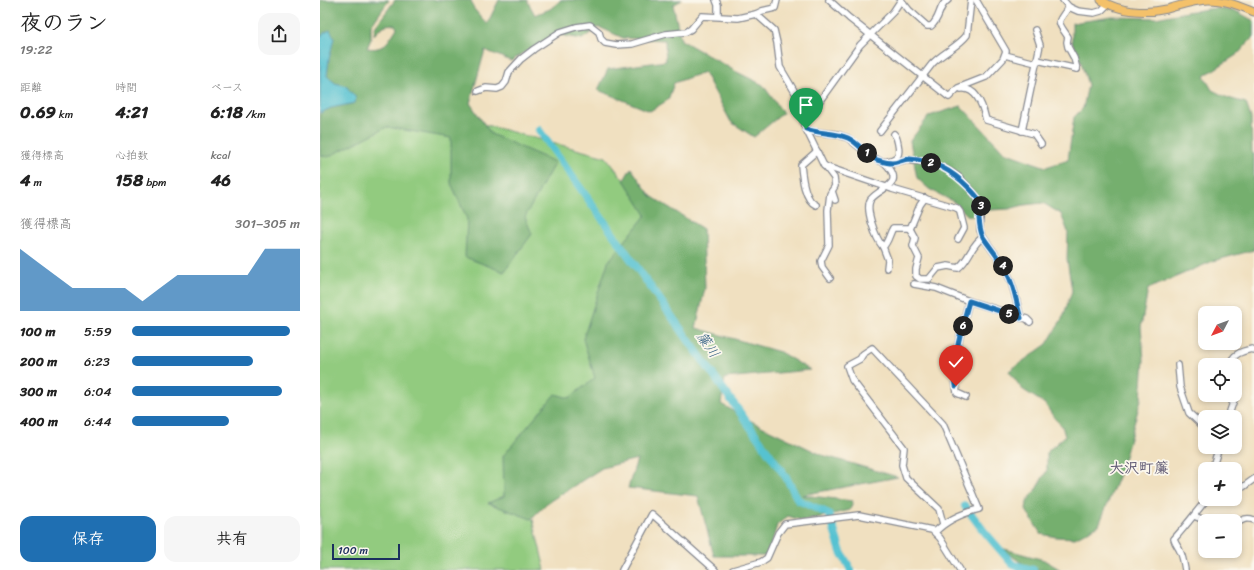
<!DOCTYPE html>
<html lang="ja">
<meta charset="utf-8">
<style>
:root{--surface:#fff;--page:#f6f6f6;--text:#222;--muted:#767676;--accent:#1f6fb2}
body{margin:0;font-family:Sriracha,"Klee One",sans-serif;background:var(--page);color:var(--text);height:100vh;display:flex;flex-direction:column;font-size:15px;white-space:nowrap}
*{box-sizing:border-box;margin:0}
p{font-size:13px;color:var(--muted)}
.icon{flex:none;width:22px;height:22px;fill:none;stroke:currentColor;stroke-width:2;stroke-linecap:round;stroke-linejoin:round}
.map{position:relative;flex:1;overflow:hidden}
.drawer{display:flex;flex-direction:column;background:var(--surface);width:320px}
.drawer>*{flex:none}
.needle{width:26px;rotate:229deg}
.tools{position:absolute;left:878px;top:306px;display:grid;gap:8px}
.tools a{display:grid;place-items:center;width:44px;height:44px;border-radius:8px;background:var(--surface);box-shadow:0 2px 6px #0003;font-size:20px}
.scale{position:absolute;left:12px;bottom:10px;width:68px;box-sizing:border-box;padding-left:4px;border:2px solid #1b2f5e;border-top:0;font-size:11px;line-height:14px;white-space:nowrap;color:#1b2f5e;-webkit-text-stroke:3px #fbf7ec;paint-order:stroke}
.pin{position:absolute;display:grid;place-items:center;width:34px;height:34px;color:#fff;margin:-41px -17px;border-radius:50% 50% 50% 0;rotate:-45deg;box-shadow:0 0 4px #0007}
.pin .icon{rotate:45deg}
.km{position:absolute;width:20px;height:20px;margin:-10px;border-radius:50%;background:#222;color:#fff;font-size:11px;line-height:20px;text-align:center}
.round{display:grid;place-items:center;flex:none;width:42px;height:42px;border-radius:12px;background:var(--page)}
.summary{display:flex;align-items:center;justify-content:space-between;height:68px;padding:0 20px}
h1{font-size:22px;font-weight:700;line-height:30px}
.metrics{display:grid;grid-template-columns:repeat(3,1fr);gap:6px;height:68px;padding:4px 20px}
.metrics div{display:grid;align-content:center}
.metrics b{font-size:17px;font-weight:700}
.metrics small{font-size:11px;font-weight:400}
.metrics p{font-size:11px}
.chart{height:112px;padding:8px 20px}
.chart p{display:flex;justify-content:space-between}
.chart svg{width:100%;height:72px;margin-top:4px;fill:var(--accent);opacity:.7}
.cta{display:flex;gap:8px;margin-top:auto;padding:8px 20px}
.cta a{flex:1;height:46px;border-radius:12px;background:var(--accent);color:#fff;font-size:16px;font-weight:700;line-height:46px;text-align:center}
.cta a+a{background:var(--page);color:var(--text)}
ul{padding:0 20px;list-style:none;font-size:13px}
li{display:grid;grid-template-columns:64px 48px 1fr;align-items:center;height:30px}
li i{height:10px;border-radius:5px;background:var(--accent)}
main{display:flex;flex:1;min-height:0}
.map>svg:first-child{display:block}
.green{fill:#92cb7f;stroke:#567d6e}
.forest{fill:#75af6e;stroke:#486f66}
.water{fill:#56c2d1;stroke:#387898}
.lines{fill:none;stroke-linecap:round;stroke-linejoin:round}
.river{stroke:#56c2d1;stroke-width:8}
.minor-casing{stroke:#86888f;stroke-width:8}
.major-casing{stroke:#86888f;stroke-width:9}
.minor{stroke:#fff;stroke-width:5.5}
.major{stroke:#f4c16b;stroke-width:7}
.route-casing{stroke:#fff;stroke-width:8}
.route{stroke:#1f6fb2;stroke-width:5}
.labels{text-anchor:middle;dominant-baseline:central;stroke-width:3.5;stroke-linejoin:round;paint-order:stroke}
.water-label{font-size:14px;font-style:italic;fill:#2d5b80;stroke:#fbf7ec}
.quarter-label{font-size:15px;font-weight:bold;fill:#615b75;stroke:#fbf7ec}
</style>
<main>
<section class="drawer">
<div class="summary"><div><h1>夜のラン</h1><p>19:22</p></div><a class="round"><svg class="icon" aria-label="share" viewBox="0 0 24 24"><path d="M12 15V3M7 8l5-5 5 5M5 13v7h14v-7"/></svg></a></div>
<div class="metrics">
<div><p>距離</p><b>0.69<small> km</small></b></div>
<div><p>時間</p><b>4:21</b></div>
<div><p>ペース</p><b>6:18<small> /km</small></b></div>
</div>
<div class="metrics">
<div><p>獲得標高</p><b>4<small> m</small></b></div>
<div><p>心拍数</p><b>158<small> bpm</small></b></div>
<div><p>kcal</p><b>46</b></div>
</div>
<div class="chart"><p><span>獲得標高</span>301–305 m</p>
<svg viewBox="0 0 160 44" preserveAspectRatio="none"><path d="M0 44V6L10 14L20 22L30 30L40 30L50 30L60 30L70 38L80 30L90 22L100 22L110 22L120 22L130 22L140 6L150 6L160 6V44z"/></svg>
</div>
<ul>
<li><b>100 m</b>5:59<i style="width:94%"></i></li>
<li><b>200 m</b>6:23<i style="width:72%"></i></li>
<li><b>300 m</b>6:04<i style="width:89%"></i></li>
<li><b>400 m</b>6:44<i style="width:58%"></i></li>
</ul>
<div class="cta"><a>保存</a><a>共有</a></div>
</section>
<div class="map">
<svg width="934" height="570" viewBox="0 0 934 570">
<rect width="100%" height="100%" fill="#fbf7ec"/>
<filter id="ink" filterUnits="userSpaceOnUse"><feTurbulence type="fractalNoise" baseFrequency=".025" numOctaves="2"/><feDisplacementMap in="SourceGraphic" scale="8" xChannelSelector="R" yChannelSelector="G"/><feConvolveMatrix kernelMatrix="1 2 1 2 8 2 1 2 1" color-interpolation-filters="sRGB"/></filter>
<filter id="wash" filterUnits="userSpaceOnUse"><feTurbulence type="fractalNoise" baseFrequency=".012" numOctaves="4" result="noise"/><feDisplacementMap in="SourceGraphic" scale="16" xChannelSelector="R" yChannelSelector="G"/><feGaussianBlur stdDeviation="0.9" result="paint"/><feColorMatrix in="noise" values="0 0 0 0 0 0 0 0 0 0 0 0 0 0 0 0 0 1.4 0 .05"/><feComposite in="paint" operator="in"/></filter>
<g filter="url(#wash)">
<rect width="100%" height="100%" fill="#f0e0c0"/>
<polygon class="green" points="76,101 286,157 336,221 288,381 202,473 225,570 0,570 0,134"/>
<g class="forest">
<path d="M0 0H69L51 26V39L47 48C65 51 68 41 77 28L75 25C64 23 62 27 54 35L55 27 75 0H151L154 9 167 24 179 0H207L215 15 230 9 240 1V0H362L353 5 361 40 415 71 443 85 463 113 434 137 411 122 384 72 354 83 348 100 330 111 278 90 288 69 346 61 345 40 303 38 279 27 262 39 235 34 191 61 165 50 150 103 171 134 235 162 205 217 212 234 184 272 145 257 147 219 131 183V138L67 127 8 157 0 155Z"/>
<polygon points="896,8 918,12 934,21 934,36 918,54 884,76 892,90 908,98 926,103 931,118 932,153 934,154 934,250 893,261 828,289 821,327 824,359 821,399 802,467 779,525 755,538 736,537 721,534 706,510 707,502 715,491 727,470 727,452 745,436 742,426 735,419 725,404 702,389 689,371 727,344 743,317 752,291 747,259 748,232 741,214 723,203 704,205 689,209 670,210 658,217 647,215 634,202 609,189 597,178 590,141 609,116 641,106 684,152 726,167 748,160 754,117 763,108 768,85 761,62 752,42 752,23 792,17 836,18 866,12"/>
<polygon points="311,168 331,196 383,229 385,288 376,328 460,352 490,370 405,378 401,404 435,423 502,455 578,477 482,495 533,501 530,510 484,521 468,516 457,525 448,556 394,556 378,496 308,488 317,459 282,468 227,503 211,519 168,503 184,496 183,456 235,394 249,398 275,378 263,339 288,262 326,215 304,180"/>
<polygon points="681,548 724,560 741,570 711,570"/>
</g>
<polygon class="water" points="10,30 14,38 9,59 7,76 15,83 26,86 36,98 35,103 11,108 0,113 0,38 4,33"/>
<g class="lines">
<g class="river">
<polyline points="219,130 466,477 478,500 509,514 521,552 531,570"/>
<polyline points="645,506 663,530 693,565 713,570"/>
</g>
</g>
</g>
<g filter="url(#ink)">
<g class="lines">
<g class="minor-casing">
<g id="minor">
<polyline points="396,0 398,5 398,16"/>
<polyline points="509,0 529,18 629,97 638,88 666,77 683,59 686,51 656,0"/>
<path d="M581 0 589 10 607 26H611C621 18 618 6 628 0"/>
<polyline points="743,0 749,7 758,11 774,13 781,11 788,4"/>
<path d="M749 7C736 24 737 20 748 37L747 42 748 47 754 58 757 69"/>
<path d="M436 14 454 30 457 43 460 67 476 94 480 105 484 125 486 129 495 132 516 134 528 138 549 155 560 161 572 163 584 160 605 162 622 167 631 172 639 177 653 192 660 202V230L663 237C671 249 681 260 687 273 695 287 696 303 701 318"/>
<polyline points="685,55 716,63"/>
<polyline points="717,60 757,69"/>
<path d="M641 89C657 87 663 107 666 120L714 134 721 144"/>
<polyline points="158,91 166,88 177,89 182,87 186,82 189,72 201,59 214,49 240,32 256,27 270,25 279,32 281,39 285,43 296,45 312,44 346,34 366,32 371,29 382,16 418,18 436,14 442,11 455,8 457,0"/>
<polyline points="484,125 486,120 540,45 573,12 581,0"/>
<polyline points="486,129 504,166 572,189 637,208 640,212 644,228 638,239"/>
<path d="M560 131 612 64C622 53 638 47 647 35L651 0"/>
<polyline points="702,131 720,45 715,30"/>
<path d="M568 161C579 158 580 154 578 144 577 139 577 137 574 134"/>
<path d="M564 162C587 185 562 186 551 199 544 208 556 239 563 247 569 241 569 234 573 228H588L590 229 600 205 605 198"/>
<polyline points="505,166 514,178 515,186 510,194 508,210 509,245 501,261 502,267 510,278"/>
<polyline points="512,191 515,200"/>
<path d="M496 205C484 200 482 176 481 165L497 151"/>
<path d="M590 229 595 238 593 246 599 258 596 269V276L600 279H609L618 268 628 266 638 268C650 259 650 246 663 237"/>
<polyline points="563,247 568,260 567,268"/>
<polyline points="594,284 616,288 649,301 707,319 710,322"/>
<polyline points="858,365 860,387 869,413 885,428"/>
<path d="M911 365C911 354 923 351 932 349L934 350"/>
<path d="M646 397 637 393C631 362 641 331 649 301"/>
<polyline points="908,417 917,391 915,384"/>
<polyline points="892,469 899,447"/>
<polyline points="915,486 923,487 934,479"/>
<polyline points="874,516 887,521"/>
<path d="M915 524C922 520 926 517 934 520"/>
<path d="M615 532C627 520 643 513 659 509L623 424 552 348 543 354 540 359 527 366 532 380 584 448 582 465 586 478 619 509 623 524"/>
<polyline points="302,570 332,514 395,570"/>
<polyline points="413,570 441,562 447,558 458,533 465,524 539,515 612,530 620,538 640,570"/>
<path d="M865 570C864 564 863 557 860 551 858 546 855 544 854 539 866 526 876 512 887 499"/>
</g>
</g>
<g class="major-casing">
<path id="major" d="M781 0C799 12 826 14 847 9 861 5 875 0 889 0 905 0 920 6 934 12"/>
</g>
<use href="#minor" class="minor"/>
<use href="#major" class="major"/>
</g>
</g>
<g class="lines" filter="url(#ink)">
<g class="route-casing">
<path id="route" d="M486 129C499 134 515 132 528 138 539 143 545 155 557 160 561 161 567 163 572 163 578 163 583 159 589 159 615 161 631 170 648 187 652 191 657 196 660 201 662 207 659 213 659 219 660 226 660 231 663 237 671 249 681 260 687 273 695 287 696 303 701 318L649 301C642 328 632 357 636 386"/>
</g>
<use href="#route" class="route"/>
</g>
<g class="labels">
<g class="water-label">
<text transform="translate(388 345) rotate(55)">簾川</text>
</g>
<g class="quarter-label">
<text x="819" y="468">大沢町簾</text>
</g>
</g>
</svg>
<div class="tools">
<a><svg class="needle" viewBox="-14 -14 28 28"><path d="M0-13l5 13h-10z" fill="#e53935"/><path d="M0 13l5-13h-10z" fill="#767676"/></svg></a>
<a><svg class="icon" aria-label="locate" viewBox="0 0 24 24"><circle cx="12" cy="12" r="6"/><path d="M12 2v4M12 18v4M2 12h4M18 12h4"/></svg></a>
<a><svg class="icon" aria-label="layers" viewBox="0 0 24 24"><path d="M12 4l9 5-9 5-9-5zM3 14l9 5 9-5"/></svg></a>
<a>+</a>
<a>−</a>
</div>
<div class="scale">100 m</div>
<div class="pin" style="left:486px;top:129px;background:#1e9e55"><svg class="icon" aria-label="arrive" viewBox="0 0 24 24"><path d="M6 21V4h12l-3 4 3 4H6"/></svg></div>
<div class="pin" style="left:636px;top:386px;background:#d93025"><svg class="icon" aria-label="check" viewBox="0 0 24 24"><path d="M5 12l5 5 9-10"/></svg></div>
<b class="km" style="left:547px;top:153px">1</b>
<b class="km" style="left:611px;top:163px">2</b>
<b class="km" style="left:661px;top:206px">3</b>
<b class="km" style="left:683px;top:266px">4</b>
<b class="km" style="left:689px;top:314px">5</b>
<b class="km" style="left:643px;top:326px">6</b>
</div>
</main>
